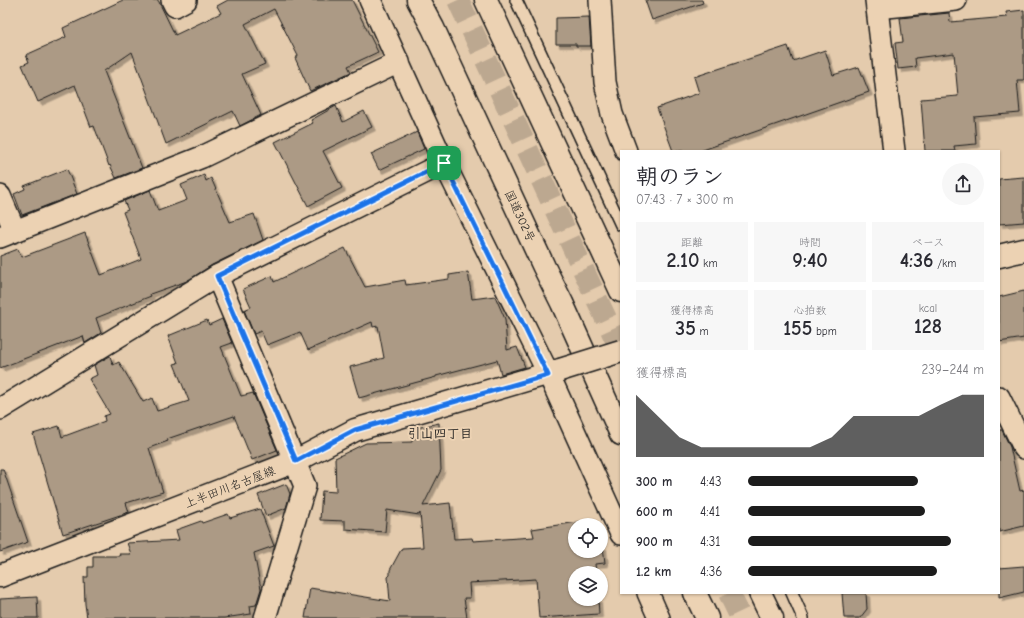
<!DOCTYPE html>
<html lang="ja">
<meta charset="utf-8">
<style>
:root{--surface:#fff;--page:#f7f7f7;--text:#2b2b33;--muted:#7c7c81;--accent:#1c1c1c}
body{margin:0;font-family:"Comic Neue","Klee One",sans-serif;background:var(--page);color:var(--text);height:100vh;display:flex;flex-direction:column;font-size:15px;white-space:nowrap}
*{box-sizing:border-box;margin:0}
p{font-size:13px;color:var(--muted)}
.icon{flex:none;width:22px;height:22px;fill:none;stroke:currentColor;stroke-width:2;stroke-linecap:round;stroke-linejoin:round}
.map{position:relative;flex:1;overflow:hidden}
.sheet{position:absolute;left:620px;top:150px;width:380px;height:444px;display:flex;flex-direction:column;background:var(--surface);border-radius:0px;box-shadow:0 1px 3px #0004}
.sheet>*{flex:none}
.buttons{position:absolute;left:568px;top:518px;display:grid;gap:8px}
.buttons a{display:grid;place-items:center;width:40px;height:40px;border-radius:50%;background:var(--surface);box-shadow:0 1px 3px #0004;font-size:20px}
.pin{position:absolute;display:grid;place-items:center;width:34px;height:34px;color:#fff;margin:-17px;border-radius:8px;box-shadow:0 2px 6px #0006}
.round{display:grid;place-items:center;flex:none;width:42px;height:42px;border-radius:21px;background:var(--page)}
.summary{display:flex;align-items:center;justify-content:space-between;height:68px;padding:0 16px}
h1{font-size:22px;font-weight:700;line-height:30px}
.stats{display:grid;grid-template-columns:repeat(3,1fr);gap:6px;height:68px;padding:4px 16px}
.stats div{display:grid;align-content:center;border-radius:0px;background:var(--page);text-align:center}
.stats b{font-size:20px;font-weight:700}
.stats small{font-size:11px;font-weight:400}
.stats p{font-size:11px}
.chart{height:112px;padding:8px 16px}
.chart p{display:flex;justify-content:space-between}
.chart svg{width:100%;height:72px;margin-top:4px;fill:var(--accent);opacity:.7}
ul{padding:0 16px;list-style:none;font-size:13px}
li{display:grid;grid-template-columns:64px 48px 1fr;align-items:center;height:30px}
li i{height:10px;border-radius:5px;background:var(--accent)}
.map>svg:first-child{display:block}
.building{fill:#ac9a85;stroke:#1c1c1c;filter:url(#shadow)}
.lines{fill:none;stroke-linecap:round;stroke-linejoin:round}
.highway-tunnel{stroke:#bca890;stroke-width:22;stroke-dasharray:22 11;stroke-linecap:butt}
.lane-casing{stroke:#1c1c1c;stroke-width:14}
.street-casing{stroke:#1c1c1c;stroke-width:24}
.secondary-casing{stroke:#1c1c1c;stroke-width:25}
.highway-casing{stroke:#1c1c1c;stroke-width:25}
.lane{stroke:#ecd2b3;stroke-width:11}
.street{stroke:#ecd2b3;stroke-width:21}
.secondary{stroke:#ecd2b3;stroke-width:22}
.highway{stroke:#ecd2b3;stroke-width:22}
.secondary-bridge-casing{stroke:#1c1c1c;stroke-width:25;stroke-linecap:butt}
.secondary-bridge{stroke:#ecd2b3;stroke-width:22}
.route-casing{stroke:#fff;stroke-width:8}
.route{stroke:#1a73e8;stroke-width:5}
.labels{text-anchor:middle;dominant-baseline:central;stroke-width:4;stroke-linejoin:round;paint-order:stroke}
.street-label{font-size:12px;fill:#1c1c1c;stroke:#ecd2b3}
.neighbourhood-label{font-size:13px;font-weight:bold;fill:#1c1c1c;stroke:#ecd2b3}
</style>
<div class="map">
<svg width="1024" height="618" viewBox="0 0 1024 618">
<defs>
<filter id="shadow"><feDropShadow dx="3.5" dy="3.5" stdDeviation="0" flood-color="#0004"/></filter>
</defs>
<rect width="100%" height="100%" fill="#e4cbad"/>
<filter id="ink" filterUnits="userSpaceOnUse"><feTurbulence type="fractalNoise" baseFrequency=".025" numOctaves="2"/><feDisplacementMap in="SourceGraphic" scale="8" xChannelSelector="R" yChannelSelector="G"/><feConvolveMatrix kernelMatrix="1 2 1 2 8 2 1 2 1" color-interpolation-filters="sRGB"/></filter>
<g filter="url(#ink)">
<g class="building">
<polygon points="123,0 158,0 175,35 221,13 217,6 228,0 352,0 378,52 348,66 351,72 310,91 295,58 298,56 274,9 245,24 265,64 242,74 261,115 240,126 233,111 166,144 132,52 104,71 142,168 116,178 110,165 109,166 94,126 91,127 75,85 38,102 22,65 29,62 26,55 66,37 63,28"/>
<polygon points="645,0 702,0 703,3 652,20"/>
<polygon points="1024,10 1024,80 1017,80 1020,113 974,117 976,144 954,146 955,151 925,151 921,99 958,96 954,53 915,58 916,67 898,69 895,43 903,42 900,18 949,13 950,22 1007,17 1006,12"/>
<polygon points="589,17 591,46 576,46 576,44 556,44 556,18"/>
<polygon points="788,46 793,61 825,50 833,75 859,67 869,92 700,151 673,151 657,108 699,93 694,77"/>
<polygon points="336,106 343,122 364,111 372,127 323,151 342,188 308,206 275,142 313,123 311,120"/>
<polygon points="417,132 424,149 379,170 371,154"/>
<polygon points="67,169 77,194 22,215 14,194 25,189 24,186"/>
<polygon points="204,175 206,181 211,178 230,222 254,214 263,240 212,265 187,281 150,294 151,296 96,318 101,333 85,343 83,336 0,368 0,256 18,249 22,257 85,233 101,275 141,259 123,212 128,210 124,201 150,190 158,211 187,200 181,185"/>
<polygon points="1024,177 1024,222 999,224 999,179"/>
<polygon points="345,248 365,287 405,280 406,285 449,279 449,275 468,272 472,299 495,296 505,319 507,350 517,347 525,367 501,374 497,360 436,376 436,377 359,398 350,367 384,358 378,326 373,327 372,322 308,350 300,332 267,345 261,331 254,334 244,310 251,307 243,289 272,276 274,282"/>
<polygon points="1024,291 1024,338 999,342 999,297"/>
<polygon points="222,319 232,343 221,347 241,396 253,393 277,450 252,460 234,416 167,439 168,441 149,448 163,492 126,503 129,512 63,534 33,434 59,426 62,437 105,421 104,416 110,414 89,379 97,375 94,365 110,356 113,365 119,362 143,402 152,398 157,411 189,401 174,364 178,363 168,336 207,320 209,325"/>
<polygon points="439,423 441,470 423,506 450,503 454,539 472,538 473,541 534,537 532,529 591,520 592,525 575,525 575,551 601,551 601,546 603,546 605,563 595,564 596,573 575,573 575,599 598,599 599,614 539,618 536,579 469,583 470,598 464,598 467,618 305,618 310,588 390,601 388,577 390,575 390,570 402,548 423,547 420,513 419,515 387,510 385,532 345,529 345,521 320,520 322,491 336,492 335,458 366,443 412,442 412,438 416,438 416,428"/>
<polygon points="999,430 1002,430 1010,447 1020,491 1024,490 1024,526 999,532"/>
<polygon points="0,469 3,469 28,542 0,552"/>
<polygon points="286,484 290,494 286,508 266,516 258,495"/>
<polygon points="260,509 274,546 254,553 261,589 256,605 250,606 251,614 224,618 87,618 85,604 84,577 88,577 88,567 93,567 93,556 120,556 119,554 131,554 127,543 179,540 176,530 201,521 202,523 228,514 230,518"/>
<polygon points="1024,566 1024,592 999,598 999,568"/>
<polygon points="842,593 866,593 867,609 860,618 844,618"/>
<polygon points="37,597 38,618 0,618 0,599"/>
</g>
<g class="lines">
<g class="highway-tunnel">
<polyline points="458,0 621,351"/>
<polyline points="729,593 741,618"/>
</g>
<g class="lane-casing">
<g id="lane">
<polyline points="516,0 621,225"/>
<polyline points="792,593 803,618"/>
</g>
</g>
<g class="street-casing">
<g id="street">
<polyline points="172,0 175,6 186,0"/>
<polyline points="370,0 444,163 549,375 621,534"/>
<polyline points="600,0 605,82 612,114 626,151"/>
<polyline points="876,0 894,151"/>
<polyline points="877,8 956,0"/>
<polyline points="0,196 15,231"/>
<polyline points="0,237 202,157 399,62"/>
<polyline points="217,276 305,486 265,618"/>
<polyline points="999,397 1024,448"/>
<polyline points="0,409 217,276 444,163"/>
<polyline points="648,593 659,618"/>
</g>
</g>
<g class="secondary-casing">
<g id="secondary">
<polyline points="999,256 1024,250"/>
<polyline points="0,576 296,461 355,430 560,370"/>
</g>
</g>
<g class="highway-casing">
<g id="highway">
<polyline points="418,0 433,28 544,267 562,303 621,434"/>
<polyline points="486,0 621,291"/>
<polyline points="695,593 707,618"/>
<polyline points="760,593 772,618"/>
</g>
</g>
<use href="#lane" class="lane"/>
<use href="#street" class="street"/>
<use href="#secondary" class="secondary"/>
<use href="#highway" class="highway"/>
<g class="secondary-bridge-casing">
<polyline id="secondary-bridge" points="560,370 621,351"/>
</g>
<use href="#secondary-bridge" class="secondary-bridge"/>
</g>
</g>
<g class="lines" filter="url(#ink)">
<g class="route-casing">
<polygon id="route" points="444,163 548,375 355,430 296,461 217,276"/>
</g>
<use href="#route" class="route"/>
</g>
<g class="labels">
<g class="street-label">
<text transform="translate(520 216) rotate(65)">国道302号</text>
<text transform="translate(230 487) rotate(-21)">上半田川名古屋線</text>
</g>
<g class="neighbourhood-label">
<text x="440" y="433">引山四丁目</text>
</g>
</g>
</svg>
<div class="buttons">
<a><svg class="icon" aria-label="locate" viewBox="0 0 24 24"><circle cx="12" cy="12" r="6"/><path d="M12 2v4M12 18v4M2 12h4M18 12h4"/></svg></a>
<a><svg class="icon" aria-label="layers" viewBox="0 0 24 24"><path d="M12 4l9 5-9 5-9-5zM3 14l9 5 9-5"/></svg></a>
</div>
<div class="pin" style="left:444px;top:163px;background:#1e9e55"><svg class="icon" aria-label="arrive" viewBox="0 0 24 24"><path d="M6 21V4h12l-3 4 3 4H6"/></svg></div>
<section class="sheet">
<div class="summary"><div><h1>朝のラン</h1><p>07:43 · 7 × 300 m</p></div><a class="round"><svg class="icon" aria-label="share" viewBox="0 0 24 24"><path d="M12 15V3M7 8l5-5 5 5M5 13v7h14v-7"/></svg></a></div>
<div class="stats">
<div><p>距離</p><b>2.10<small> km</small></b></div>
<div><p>時間</p><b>9:40</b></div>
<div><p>ペース</p><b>4:36<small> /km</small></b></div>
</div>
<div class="stats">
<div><p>獲得標高</p><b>35<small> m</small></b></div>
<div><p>心拍数</p><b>155<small> bpm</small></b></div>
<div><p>kcal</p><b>128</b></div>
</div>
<div class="chart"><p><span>獲得標高</span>239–244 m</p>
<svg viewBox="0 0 160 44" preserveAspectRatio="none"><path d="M0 44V6L10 19L20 32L30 38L40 38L50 38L60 38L70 38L80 38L90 32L100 19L110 19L120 19L130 19L140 12L150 6L160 6V44z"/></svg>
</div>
<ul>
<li><b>300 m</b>4:43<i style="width:72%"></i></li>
<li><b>600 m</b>4:41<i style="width:75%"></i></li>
<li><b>900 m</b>4:31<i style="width:86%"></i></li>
<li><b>1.2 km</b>4:36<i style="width:80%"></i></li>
</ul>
</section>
</div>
